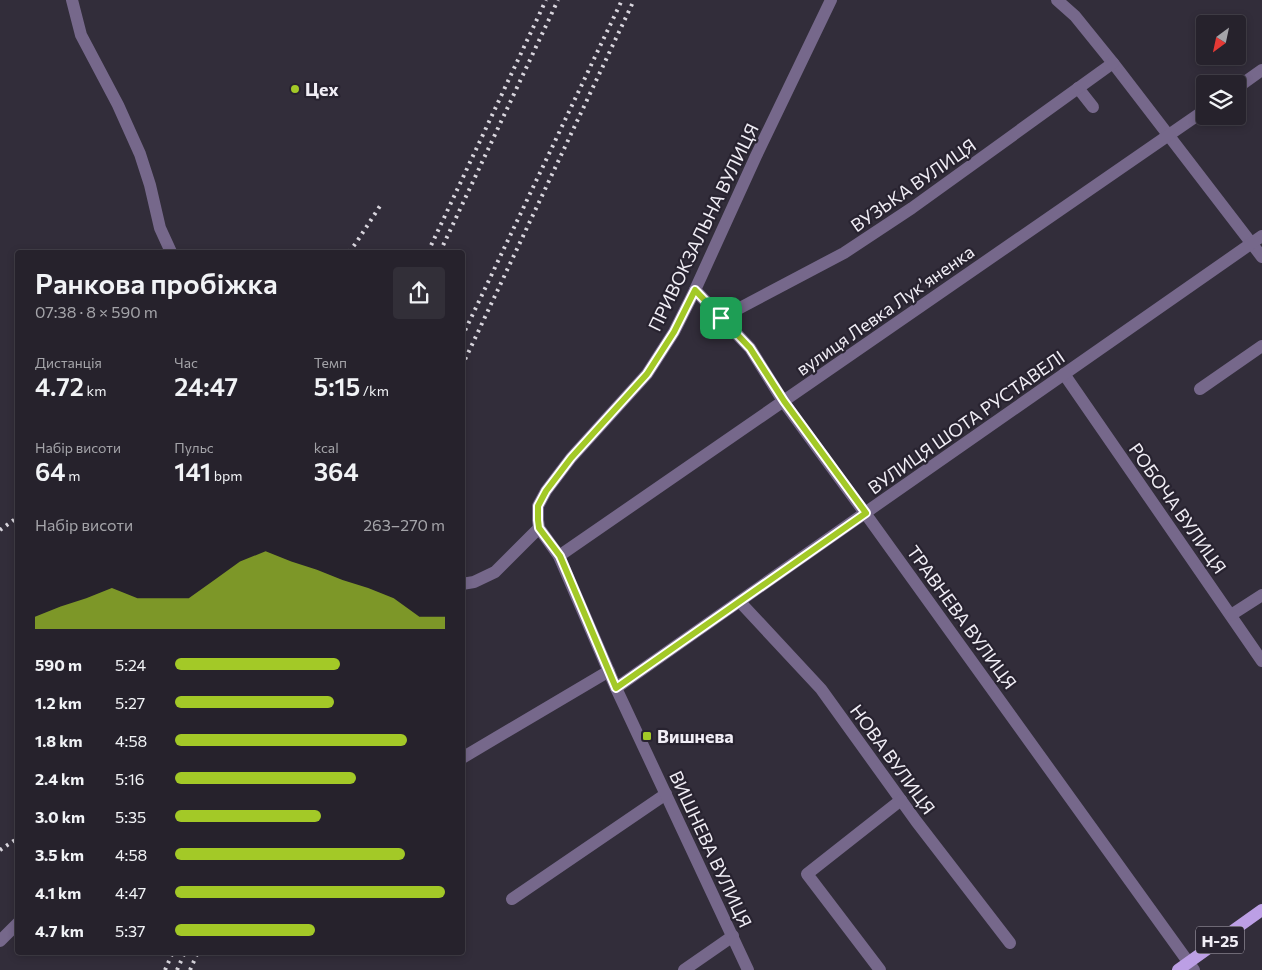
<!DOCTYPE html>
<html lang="uk">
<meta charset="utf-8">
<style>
:root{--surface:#26222c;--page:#322f38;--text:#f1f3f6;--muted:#a4a4a9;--line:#423f48;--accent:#a3c927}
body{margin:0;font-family:Commissioner,sans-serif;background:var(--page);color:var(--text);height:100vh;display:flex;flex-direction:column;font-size:19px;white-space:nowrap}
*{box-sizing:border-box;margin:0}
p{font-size:16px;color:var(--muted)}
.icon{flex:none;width:28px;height:28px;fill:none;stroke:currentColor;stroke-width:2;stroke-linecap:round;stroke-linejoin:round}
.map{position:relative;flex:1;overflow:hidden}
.drawer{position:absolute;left:15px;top:250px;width:450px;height:705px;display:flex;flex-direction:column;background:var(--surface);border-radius:5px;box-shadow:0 2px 8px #0003,0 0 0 1px var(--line)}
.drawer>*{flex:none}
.needle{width:32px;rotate:213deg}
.controls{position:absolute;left:1196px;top:15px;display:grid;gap:10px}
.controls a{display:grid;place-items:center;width:50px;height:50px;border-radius:5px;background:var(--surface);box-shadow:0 2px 8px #0003,0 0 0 1px var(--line);font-size:25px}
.pin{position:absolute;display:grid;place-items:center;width:42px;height:42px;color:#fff;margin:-21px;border-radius:10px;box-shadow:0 2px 8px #0006}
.round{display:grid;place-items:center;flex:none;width:52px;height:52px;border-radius:5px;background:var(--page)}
.summary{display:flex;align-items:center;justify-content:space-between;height:85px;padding:0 20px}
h1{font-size:28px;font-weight:600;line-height:38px}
.stats{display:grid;grid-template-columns:repeat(3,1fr);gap:8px;height:85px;padding:5px 20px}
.stats div{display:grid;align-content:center}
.stats b{font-size:25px;font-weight:600}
.stats small{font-size:14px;font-weight:400}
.stats p{font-size:14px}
.chart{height:140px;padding:10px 20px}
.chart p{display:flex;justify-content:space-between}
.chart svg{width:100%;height:90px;margin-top:5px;fill:var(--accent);opacity:.7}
ul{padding:0 20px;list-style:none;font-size:16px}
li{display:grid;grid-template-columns:80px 60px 1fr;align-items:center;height:38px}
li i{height:12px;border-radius:6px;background:var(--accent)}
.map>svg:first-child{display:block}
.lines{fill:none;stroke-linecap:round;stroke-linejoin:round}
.minor{stroke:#76688b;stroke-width:12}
.major{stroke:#bc9fe5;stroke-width:12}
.rail{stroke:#d9d6de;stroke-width:4;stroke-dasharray:2.5 5;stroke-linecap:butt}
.route-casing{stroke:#fff;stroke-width:10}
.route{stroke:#a3c927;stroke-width:6}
.poi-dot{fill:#a3c927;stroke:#282330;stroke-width:2}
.labels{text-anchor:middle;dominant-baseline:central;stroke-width:4.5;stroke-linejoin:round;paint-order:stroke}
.shield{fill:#282330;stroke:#b4b0ba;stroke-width:1}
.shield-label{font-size:16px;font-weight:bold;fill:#f0edf5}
.poi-label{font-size:18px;font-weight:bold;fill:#f0edf5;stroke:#282330;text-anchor:start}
.street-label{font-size:18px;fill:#f0edf5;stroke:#282330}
</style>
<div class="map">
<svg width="1262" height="970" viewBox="0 0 1262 970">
<rect width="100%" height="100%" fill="#322d3a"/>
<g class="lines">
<g class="minor">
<polyline points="72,0 81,35 118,105 140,154 150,185 160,228 171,252"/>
<polyline points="1057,0 1075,16 1113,63 1262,257"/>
<polyline points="1238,87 1262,70"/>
<polyline points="1078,88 1093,107"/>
<polyline points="695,290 750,348 783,401 865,513 1194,970"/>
<polyline points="721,318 844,253 912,208 1113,63"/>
<polyline points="1064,374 1262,661"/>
<polyline points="1200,389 1262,346"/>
<polyline points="559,556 1205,110"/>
<polyline points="462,584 474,582 495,572 539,528"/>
<polyline points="740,602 821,689 916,821 1010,943"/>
<polyline points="1231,615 1262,595"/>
<polyline points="616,688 865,513 1262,236"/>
<polyline points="462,758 609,671"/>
<polyline points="512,899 666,794"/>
<polyline points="0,941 18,923"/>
<polyline points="684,970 733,936"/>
<polyline points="748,970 616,688 559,556 539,528 538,520 538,506 546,491 571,458 647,374 674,332 695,290 756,156 831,0"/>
<polyline points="880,970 807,874 901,800"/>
</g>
<polyline class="major" points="1178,970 1262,910"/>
<g class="rail">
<polyline points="349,252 356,243 380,206"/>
<polyline points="428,252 546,0"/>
<polyline points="440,252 558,0"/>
<polyline points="462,337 622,0"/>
<polyline points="462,366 634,0"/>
<polyline points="0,530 18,517"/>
<polyline points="0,850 18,838"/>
<polyline points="165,970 173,952"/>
<polyline points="177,970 185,952"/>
<polyline points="190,970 198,952"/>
</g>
</g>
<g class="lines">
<g class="route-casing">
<polygon id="route" points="695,290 750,348 784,401 866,513 616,688 560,556 539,528 538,520 538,506 546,491 571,458 647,374 674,332"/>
</g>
<use href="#route" class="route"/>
</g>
<g class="poi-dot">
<circle cx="295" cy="89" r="5"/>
<rect x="642" y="731" width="10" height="10" rx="2.5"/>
</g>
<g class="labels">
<rect class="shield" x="1196" y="926.5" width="48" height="27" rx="4"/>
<g class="shield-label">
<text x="1220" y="940">Н-25</text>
</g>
<g class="poi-label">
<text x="305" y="89">Цех</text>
<text x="657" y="736">Вишнева</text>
</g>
<g class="street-label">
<text transform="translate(913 185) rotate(-35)">ВУЗЬКА ВУЛИЦЯ</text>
<text transform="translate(703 227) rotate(-64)">ПРИВОКЗАЛЬНА ВУЛИЦЯ</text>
<text transform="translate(885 310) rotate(-35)">вулиця Левка Лукʼяненка</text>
<text transform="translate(966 422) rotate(-35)">ВУЛИЦЯ ШОТА РУСТАВЕЛІ</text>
<text transform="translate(1178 508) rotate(55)">РОБОЧА ВУЛИЦЯ</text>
<text transform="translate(962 617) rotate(54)">ТРАВНЕВА ВУЛИЦЯ</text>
<text transform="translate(893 759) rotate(54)">НОВА ВУЛИЦЯ</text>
<text transform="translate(711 849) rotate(65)">ВИШНЕВА ВУЛИЦЯ</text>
</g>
</g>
</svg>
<div class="controls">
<a><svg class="needle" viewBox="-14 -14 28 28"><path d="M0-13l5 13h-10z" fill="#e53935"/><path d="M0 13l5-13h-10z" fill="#a4a4a9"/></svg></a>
<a><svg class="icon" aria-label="layers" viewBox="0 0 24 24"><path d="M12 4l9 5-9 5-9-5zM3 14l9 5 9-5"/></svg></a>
</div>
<div class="pin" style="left:721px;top:318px;background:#1e9e55"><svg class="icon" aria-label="arrive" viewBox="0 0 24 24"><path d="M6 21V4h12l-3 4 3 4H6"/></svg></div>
<section class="drawer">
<div class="summary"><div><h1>Ранкова пробіжка</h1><p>07:38 · 8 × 590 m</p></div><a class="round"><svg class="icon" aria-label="share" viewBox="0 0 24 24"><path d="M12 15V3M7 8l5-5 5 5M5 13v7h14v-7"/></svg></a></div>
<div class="stats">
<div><p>Дистанція</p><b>4.72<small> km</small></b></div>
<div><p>Час</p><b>24:47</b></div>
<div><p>Темп</p><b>5:15<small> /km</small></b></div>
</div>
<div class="stats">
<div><p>Набір висоти</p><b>64<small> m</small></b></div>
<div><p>Пульс</p><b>141<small> bpm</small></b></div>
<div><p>kcal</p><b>364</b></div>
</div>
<div class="chart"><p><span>Набір висоти</span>263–270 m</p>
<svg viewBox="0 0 160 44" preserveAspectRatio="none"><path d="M0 44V38L10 33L20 29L30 24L40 29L50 29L60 29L70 20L80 11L90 6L100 11L110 15L120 20L130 24L140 29L150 38L160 38V44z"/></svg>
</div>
<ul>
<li><b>590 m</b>5:24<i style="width:61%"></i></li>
<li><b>1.2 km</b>5:27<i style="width:59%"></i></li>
<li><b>1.8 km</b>4:58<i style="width:86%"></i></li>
<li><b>2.4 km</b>5:16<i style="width:67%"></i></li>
<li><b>3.0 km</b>5:35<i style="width:54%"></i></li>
<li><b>3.5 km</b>4:58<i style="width:85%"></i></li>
<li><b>4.1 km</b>4:47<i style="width:100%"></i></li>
<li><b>4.7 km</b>5:37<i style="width:52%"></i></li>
</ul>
</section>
</div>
